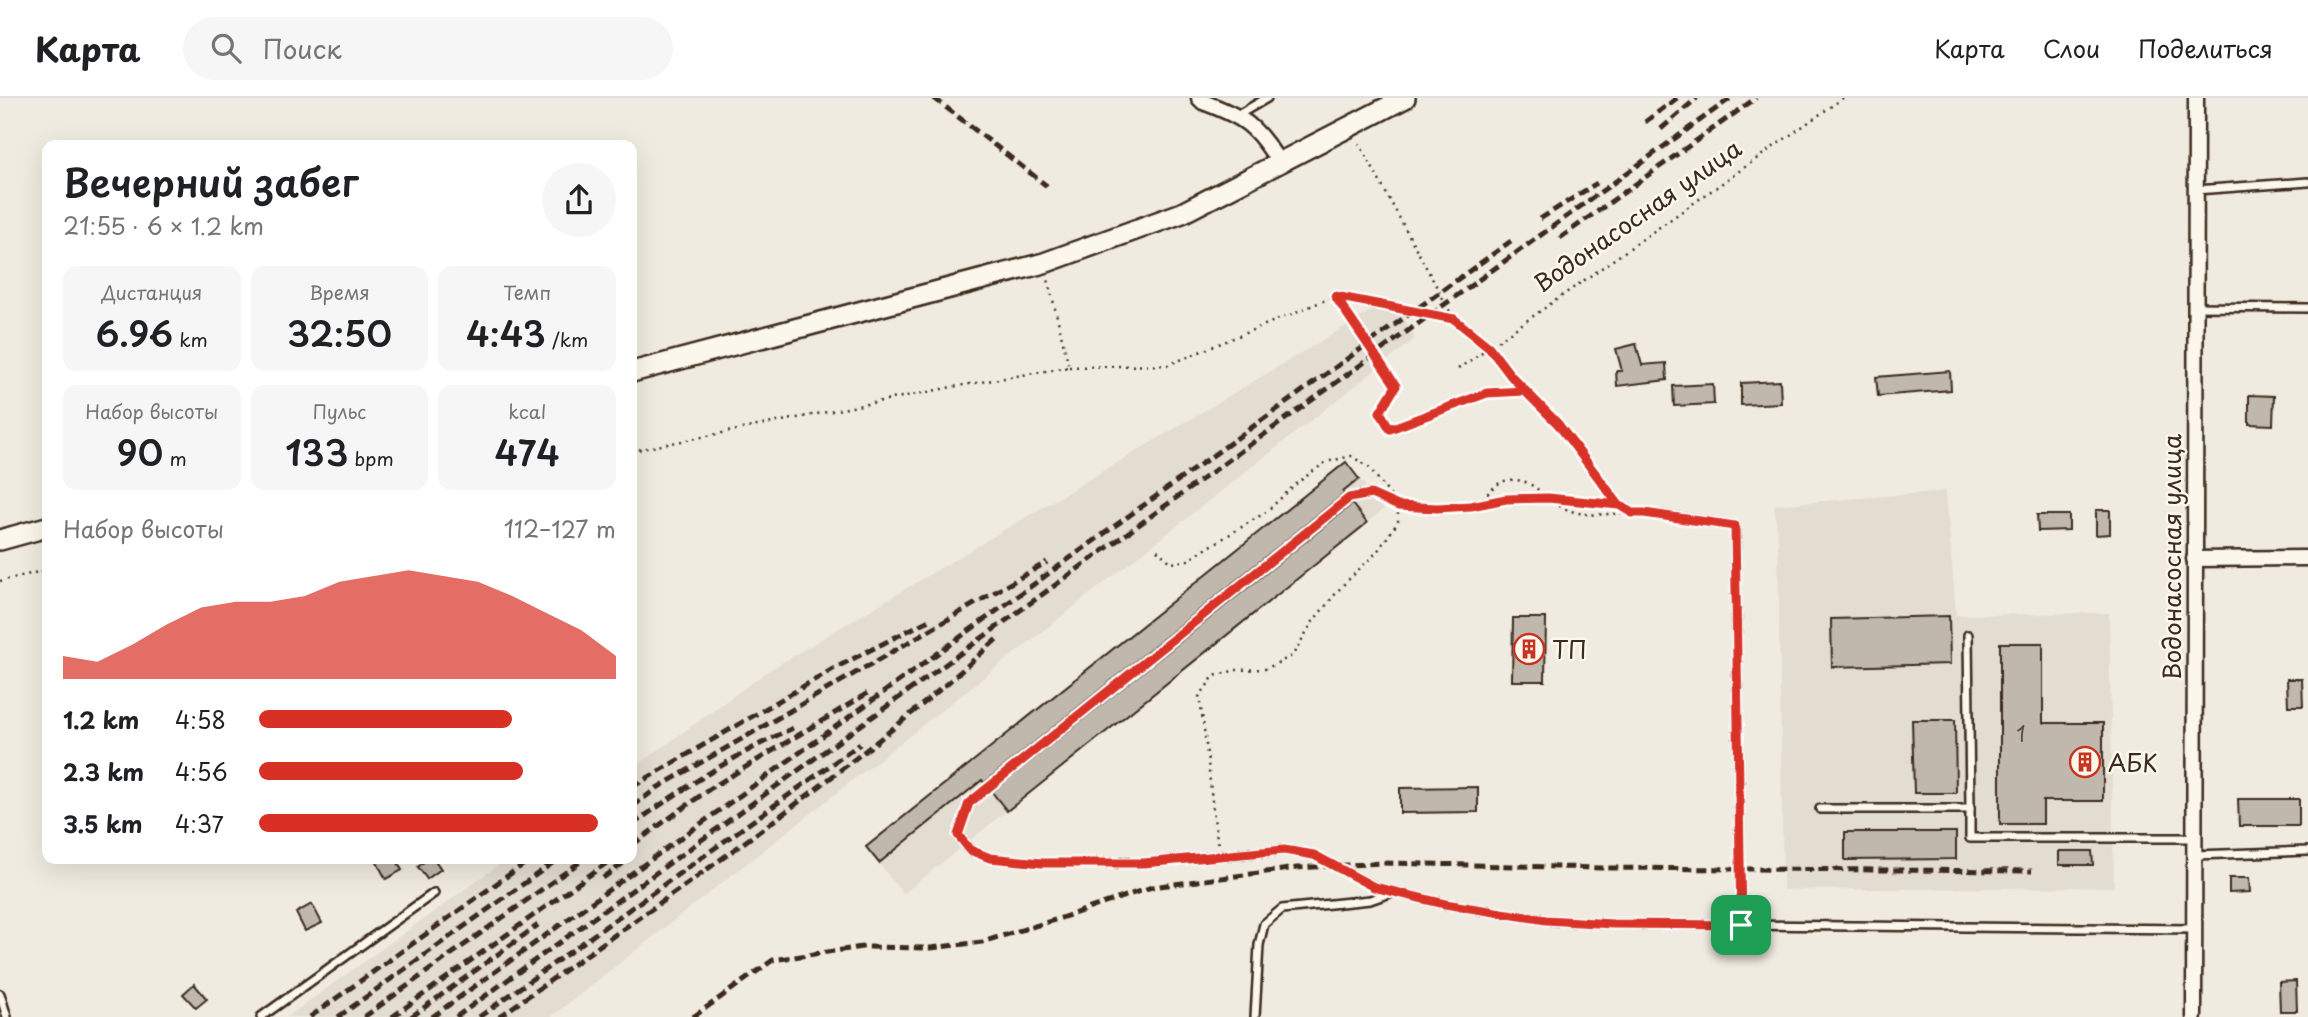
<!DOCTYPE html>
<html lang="ru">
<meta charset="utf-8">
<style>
:root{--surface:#fff;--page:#f6f6f6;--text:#202124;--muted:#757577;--line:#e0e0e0;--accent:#d93025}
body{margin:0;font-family:"Playpen Sans",sans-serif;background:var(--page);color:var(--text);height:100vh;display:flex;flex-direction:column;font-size:26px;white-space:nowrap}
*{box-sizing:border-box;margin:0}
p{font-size:23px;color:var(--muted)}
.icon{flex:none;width:38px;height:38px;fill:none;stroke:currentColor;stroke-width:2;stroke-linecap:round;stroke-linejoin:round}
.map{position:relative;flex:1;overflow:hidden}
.panel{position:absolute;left:42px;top:42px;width:595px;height:724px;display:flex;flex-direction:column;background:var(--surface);border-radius:14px;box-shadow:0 7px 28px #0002}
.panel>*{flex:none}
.pin{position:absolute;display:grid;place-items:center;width:60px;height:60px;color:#fff;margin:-30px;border-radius:14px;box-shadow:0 4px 10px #0006}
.round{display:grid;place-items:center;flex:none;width:74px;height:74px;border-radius:37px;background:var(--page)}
.head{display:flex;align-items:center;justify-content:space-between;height:119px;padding:0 21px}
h1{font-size:38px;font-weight:600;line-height:52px}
.stats{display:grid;grid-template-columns:repeat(3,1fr);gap:10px;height:119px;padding:7px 21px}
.stats div{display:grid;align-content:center;border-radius:14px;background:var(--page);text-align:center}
.stats b{font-size:35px;font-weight:600}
.stats small{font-size:19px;font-weight:400}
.stats p{font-size:19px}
.chart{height:196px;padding:14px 21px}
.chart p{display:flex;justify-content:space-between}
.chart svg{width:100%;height:126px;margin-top:7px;fill:var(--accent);opacity:.7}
ul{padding:0 21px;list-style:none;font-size:23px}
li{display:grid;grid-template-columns:112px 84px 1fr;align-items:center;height:52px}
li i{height:18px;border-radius:9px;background:var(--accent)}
header{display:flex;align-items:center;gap:42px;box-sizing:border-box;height:98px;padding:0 35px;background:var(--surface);border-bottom:2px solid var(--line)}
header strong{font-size:33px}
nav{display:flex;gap:38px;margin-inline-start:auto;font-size:24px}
.search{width:490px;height:63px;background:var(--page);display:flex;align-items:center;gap:18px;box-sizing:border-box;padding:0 24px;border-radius:38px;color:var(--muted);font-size:26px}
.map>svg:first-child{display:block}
.built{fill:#e2dcd1}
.building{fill:#c0b8ad;stroke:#3b2a1e;stroke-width:2}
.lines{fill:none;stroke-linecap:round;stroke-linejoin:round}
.lane-casing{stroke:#3b2a1e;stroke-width:12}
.street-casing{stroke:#3b2a1e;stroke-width:19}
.secondary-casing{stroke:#3b2a1e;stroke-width:24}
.path{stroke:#3b2a1e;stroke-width:2.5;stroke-dasharray:2 5;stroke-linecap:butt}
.lane{stroke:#fbf7ec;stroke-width:7}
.street{stroke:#fbf7ec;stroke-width:14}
.secondary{stroke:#fbf7ec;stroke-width:19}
.rail{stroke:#3b2a1e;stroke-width:5;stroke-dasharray:10 5;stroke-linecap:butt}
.route-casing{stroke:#fff;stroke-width:14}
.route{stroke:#d93025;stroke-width:9}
.labels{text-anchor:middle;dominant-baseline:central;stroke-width:5;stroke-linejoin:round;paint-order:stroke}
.number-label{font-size:21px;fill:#5c4e42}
.street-label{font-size:24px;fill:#3b2a1e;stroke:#fbf7ec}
.poi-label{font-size:24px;fill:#3b2a1e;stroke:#fbf7ec;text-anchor:start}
</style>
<header>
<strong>Карта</strong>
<div class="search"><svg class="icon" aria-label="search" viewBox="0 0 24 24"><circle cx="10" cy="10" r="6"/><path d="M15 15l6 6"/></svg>Поиск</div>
<nav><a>Карта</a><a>Слои</a><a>Поделиться</a></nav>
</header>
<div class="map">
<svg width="2308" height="919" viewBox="0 0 2308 919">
<rect width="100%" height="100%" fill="#f0ebe0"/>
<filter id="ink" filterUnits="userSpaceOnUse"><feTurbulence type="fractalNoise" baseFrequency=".0143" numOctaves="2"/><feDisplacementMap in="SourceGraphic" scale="14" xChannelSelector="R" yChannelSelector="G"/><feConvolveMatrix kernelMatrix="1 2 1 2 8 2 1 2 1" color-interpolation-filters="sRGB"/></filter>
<g filter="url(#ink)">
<g class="built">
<polygon points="1393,200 1415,241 551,919 287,919 507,761 632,761 632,671 768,573"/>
<polygon points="1346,364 1384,411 903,796 866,749"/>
<polygon points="1946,393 1956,517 2109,515 2114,789 1783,792 1778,444 1774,407"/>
</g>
<g class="building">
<polygon points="1636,246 1642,267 1666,265 1667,282 1617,288 1616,273 1622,273 1616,251"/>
<polygon points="1950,273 1951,292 1878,298 1876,279"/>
<polygon points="1780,283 1781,305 1741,307 1741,285"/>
<polygon points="1713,286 1714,306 1674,308 1673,288"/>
<polygon points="2249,297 2274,298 2273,327 2249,326"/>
<polygon points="1346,364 1359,381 1343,394 1344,396 984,685 982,682 879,765 866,749"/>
<polygon points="1352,406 1367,425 1007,713 992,694"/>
<polygon points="2096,412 2110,412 2110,436 2096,437"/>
<polygon points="2037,417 2069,417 2069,432 2038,433"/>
<polygon points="1949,518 1950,566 1832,569 1831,521"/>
<polygon points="1513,520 1546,520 1545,583 1512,583"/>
<polygon points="2000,545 2043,545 2043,625 2103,625 2103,703 2043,703 2043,726 2000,726"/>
<polygon points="2287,581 2302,581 2303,608 2288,608"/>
<polygon points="1912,622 1955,622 1956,695 1914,695"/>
<polygon points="1478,689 1478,714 1400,715 1400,690"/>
<polygon points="2238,701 2299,701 2299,728 2239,728"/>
<polygon points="1845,734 1956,734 1956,761 1845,762"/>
<polygon points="2059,753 2092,753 2093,767 2059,767"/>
<polygon points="375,761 396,761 402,772 386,781"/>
<polygon points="427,761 434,761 441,771 427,781 418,769"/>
<polygon points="2229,780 2249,780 2250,794 2229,795"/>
<polygon points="312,806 322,825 305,833 296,815"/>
<polygon points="2296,883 2297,913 2280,913 2279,884"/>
<polygon points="194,886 207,901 196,910 183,896"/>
</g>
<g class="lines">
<g class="lane-casing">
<g id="lane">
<polyline points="1238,17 1267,0"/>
<polyline points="2196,92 2308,84"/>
<polyline points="2196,209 2308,210"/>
<polyline points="1371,396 1349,400 969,705 958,737 970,752 990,760 1042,765 1144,765 1284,752 1314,757 1375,789 1445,806 1546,822 1613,826 2194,831"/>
<polyline points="1661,417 1735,428 1741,827"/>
<polyline points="1968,537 1970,711"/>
<polyline points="1820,711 1970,711 1970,740 2194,740"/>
<polyline points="2195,757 2308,753"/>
<polyline points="0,896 7,919"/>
<polyline points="261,919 434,795"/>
<polyline points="1255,919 1259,847 1264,826 1282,811 1370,802 1393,794"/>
</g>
</g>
<g class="street-casing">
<g id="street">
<path d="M1199 0 1203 4C1244 19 1256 27 1280 66"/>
<polyline points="2194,461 2308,460"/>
<polyline points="2194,919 2196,0"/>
</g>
</g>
<g class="secondary-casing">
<g id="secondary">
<polyline points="632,274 1044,165 1182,115 1405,0"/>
<polyline points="0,442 47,429"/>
</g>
</g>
<g class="path">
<polyline points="1359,45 1454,221"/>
<polyline points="1335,198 1396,288 1380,314 1390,331 1487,295 1525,293"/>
<polyline points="1069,269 1168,267 1335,198 1454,221 1489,249 1511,278 1558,326 1619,407"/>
<polyline points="1458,271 1843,0"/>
<polyline points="632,353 952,289 1069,269 1048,181"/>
<path d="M1381 401C1398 410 1452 414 1471 408 1489 402 1492 380 1515 382 1533 382 1546 401 1561 409 1591 424 1620 411 1651 416"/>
<path d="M1474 408C1515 400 1597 394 1632 416"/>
<path d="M1157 452 1172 465 1188 462 1266 414 1297 385 1326 364 1351 358 1369 369 1398 408V424L1377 454 1342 488 1314 522 1292 558 1265 571 1236 572 1214 578 1199 599C1208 648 1210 698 1218 747"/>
<polyline points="0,483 47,472"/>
</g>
<use href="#lane" class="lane"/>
<use href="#street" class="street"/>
<use href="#secondary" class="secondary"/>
<g class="rail">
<polyline points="934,0 1047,88"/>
<polyline points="1645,24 1677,0"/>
<polyline points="1661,31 1697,0"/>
<polyline points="1540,121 1597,85"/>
<polyline points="1560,140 1756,0"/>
<polyline points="632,689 833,571 931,521"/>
<polyline points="632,709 657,690 1047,464"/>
<path d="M632 727C683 690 736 656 793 630"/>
<polyline points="632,747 711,690 868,595"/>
<polyline points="603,780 629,761"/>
<polyline points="310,919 531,761"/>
<polyline points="338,919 558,761"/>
<polyline points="364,919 584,761"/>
<polyline points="392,919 612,761"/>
<polyline points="411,919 538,827"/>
<polyline points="432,919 1511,143"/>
<polyline points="456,919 1731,0"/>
<polyline points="479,919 860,646"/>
<path d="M499 919C669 797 845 681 999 539"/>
<polyline points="693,919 773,862 862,849 931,850 982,844 1061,820 1152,789 1297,770 1383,765 1601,770 2032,773"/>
</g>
</g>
</g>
<g class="lines" filter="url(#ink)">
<g class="route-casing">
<polyline id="route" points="1741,827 1735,428 1644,415 1632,415 1619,407 1558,326 1511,278 1489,249 1454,221 1335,198 1396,288 1380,314 1390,331 1487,295 1525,293 1558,326 1619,407 1548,400 1506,401 1471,408 1437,410 1398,408 1371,396 1349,400 969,705 958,737 970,752 990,760 1042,765 1144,765 1284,752 1314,757 1374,789 1445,806 1546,822 1613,826 1741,827"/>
</g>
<use href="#route" class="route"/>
</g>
<defs>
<g id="building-ring" transform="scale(1.575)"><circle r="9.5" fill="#fbf7ec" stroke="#c8321e" stroke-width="1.5"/><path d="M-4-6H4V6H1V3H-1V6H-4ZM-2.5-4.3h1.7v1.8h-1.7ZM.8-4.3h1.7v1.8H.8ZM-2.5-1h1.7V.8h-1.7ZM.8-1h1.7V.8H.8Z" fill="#c8321e"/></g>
</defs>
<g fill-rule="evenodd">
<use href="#building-ring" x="1529" y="551"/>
<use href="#building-ring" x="2085" y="664"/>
</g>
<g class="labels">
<g class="number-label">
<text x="2021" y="635">1</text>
</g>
<g class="street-label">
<text transform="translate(1637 117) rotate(-35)">Водонасосная улица</text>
<text transform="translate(2171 459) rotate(-90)">Водонасосная улица</text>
</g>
<g class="poi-label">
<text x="1552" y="551">ТП</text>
<text x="2108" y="664">АБК</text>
</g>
</g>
</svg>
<div class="pin" style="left:1741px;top:827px;background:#1e9e55"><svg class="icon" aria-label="arrive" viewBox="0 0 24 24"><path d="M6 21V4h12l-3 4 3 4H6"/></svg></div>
<section class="panel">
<div class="head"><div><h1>Вечерний забег</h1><p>21:55 · 6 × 1.2 km</p></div><a class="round"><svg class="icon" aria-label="share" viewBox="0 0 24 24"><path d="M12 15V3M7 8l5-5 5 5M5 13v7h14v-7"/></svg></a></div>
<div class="stats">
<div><p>Дистанция</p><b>6.96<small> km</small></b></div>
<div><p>Время</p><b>32:50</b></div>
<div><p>Темп</p><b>4:43<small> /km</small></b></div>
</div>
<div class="stats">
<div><p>Набор высоты</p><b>90<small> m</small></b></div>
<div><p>Пульс</p><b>133<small> bpm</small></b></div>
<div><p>kcal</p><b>474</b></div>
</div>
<div class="chart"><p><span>Набор высоты</span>112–127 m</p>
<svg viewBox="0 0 160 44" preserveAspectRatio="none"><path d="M0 44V36L10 38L20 32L30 25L40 19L50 17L60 17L70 15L80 10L90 8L100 6L110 8L120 10L130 15L140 21L150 27L160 36V44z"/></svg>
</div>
<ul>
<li><b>1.2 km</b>4:58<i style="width:71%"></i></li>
<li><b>2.3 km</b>4:56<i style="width:74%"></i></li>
<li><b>3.5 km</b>4:37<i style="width:95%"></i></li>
</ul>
</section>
</div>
